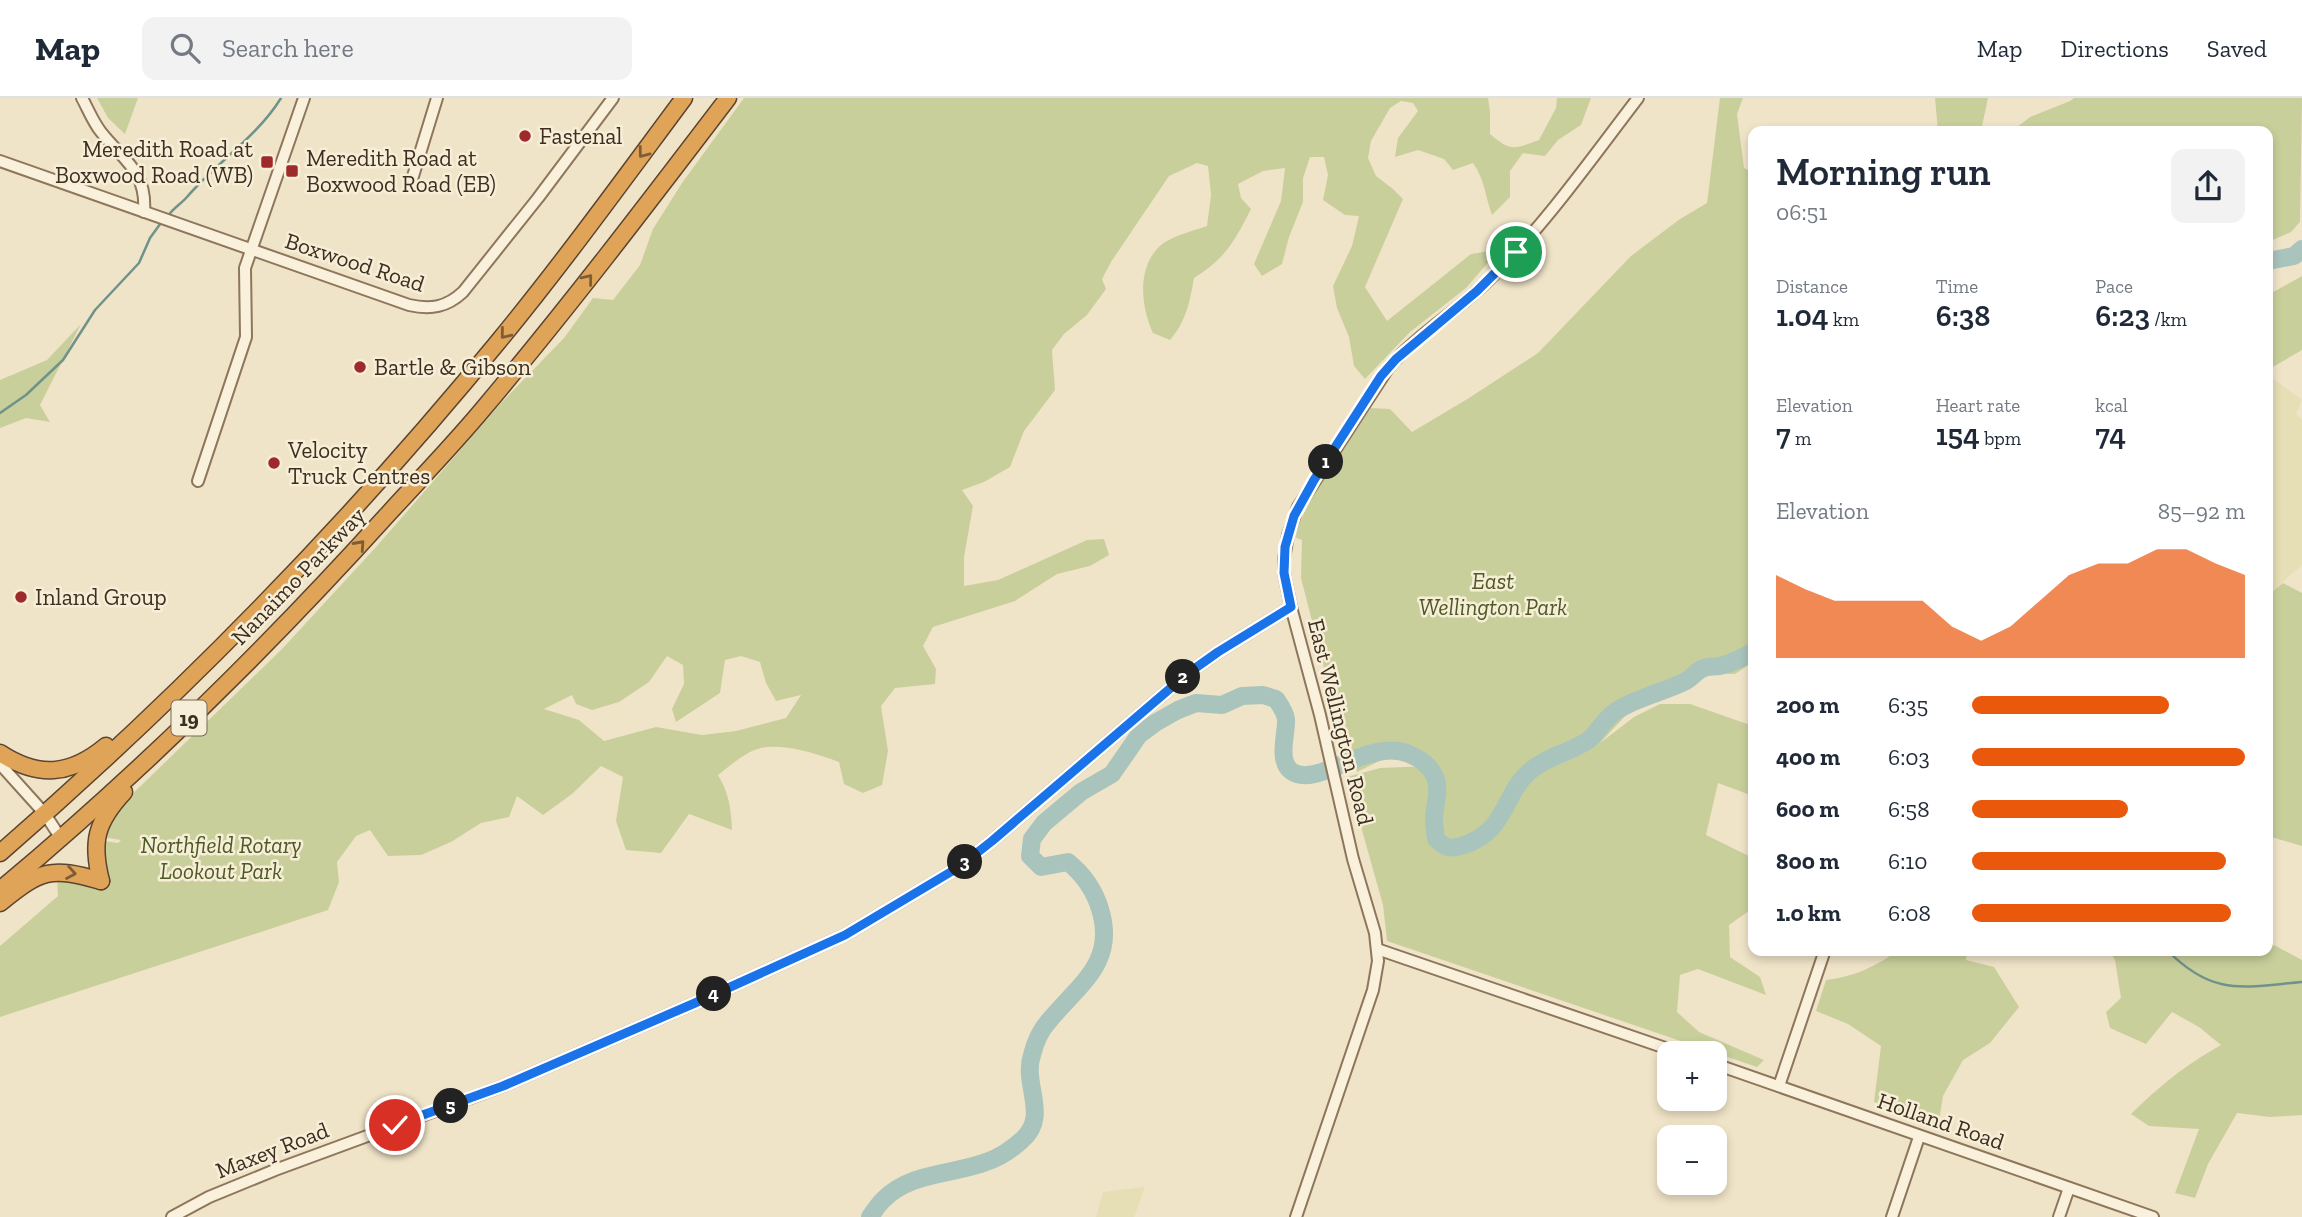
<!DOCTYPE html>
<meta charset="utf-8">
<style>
:root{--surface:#fff;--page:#f2f2f3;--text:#1f2937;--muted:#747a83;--line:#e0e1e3;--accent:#ea580c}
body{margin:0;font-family:"Zilla Slab",serif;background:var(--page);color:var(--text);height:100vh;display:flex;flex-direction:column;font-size:26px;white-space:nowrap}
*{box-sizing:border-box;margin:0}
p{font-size:23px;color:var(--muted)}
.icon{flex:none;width:38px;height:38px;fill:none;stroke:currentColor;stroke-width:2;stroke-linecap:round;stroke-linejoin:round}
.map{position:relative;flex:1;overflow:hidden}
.drawer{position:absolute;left:1748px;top:28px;width:525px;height:830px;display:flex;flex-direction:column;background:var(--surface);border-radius:14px;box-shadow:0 4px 10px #0003}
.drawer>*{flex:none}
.controls{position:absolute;left:1657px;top:943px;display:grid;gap:14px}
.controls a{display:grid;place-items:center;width:70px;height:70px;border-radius:14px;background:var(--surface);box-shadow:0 4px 10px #0003;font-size:35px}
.pin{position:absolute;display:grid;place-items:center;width:60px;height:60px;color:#fff;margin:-30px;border:4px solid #fff;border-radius:50%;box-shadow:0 2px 7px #0007}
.km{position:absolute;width:35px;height:35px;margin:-18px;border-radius:50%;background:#222;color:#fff;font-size:19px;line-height:35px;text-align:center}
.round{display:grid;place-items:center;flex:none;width:74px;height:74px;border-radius:14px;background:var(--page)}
.overview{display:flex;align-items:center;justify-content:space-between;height:119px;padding:0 28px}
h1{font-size:38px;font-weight:600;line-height:52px}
.figures{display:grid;grid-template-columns:repeat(3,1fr);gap:10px;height:119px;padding:7px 28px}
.figures div{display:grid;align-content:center}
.figures b{font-size:30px;font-weight:600}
.figures small{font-size:19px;font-weight:400}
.figures p{font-size:19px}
.chart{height:196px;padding:14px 28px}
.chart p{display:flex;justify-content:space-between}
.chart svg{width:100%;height:126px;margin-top:7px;fill:var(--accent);opacity:.7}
ul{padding:0 28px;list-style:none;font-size:23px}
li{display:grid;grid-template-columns:112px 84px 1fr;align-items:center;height:52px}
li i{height:18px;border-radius:9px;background:var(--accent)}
header{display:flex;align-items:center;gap:42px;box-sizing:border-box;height:98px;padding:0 35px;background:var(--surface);border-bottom:2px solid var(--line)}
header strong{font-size:33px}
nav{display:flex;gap:38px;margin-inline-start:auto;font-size:24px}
.search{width:490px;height:63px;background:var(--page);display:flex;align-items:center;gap:18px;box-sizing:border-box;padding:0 24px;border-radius:14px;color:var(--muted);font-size:26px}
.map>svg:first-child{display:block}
.farmland{fill:#e6deb5}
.green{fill:#c9cf9b;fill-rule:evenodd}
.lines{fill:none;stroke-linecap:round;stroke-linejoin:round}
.stream{stroke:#6f938a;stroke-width:2.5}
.river{stroke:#a9c4bc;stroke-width:18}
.minor-casing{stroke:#8d765c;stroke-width:14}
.highway-casing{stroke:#5b4430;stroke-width:19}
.minor{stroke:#faf1dc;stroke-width:10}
.highway{stroke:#e0a458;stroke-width:16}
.oneway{stroke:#7e5d36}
.route-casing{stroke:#fff;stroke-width:14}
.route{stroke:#1a73e8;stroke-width:9}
.poi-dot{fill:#9e2a2b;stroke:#f7eed8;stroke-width:2.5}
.labels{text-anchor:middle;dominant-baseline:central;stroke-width:5;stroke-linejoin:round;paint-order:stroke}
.shield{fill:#f7eed8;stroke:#756857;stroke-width:2}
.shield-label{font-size:21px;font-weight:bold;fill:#3d2e20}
.poi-label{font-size:23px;fill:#3d2e20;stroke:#f7eed8;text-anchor:start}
.street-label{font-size:23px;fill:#3d2e20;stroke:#f7eed8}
.park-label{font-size:23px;font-style:italic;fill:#4d5a26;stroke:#f7eed8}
</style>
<header>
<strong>Map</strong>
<div class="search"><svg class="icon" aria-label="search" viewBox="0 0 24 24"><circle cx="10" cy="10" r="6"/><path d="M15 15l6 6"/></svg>Search here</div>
<nav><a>Map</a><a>Directions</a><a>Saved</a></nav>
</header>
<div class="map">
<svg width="2302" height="1119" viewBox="0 0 2302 1119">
<rect width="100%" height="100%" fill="#f0e4c8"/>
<g class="farmland">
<polygon points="2268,277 2302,302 2296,316 2302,322 2302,467 2268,497"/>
<polygon points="1145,1089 1134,1119 1096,1119 1103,1094"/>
</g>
<g class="green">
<polygon points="97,0 138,0 125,36 108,20"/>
<path d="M744 0H1488L1490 14V36C1511 54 1514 51 1539 42L1556 10 1557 0H1591L1581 27 1558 42 1545 58 1523 55 1510 73V99L1492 117C1485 98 1485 82 1473 65L1453 72 1444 61 1418 52 1395 59 1398 40 1418 13 1413 5 1401 3 1390 10 1371 43 1368 60 1376 78 1393 91 1403 101 1365 189 1387 223 1471 156 1490 153 1492 160 1466 190 1410 234 1365 281 1354 268 1349 239 1337 210 1333 188 1352 148 1359 118 1345 117 1323 102 1328 77 1324 59H1310L1303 80V104L1289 139 1282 166 1262 178 1254 166 1281 103 1285 70 1263 73 1238 86 1241 100 1251 111C1234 144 1226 160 1194 180 1190 203 1186 224 1170 242L1153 235C1141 209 1136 169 1161 147 1172 138 1193 133 1207 128L1211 97 1208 68 1197 65 1169 78 1111 164 1102 181 1106 191 1087 217 1064 236 1052 252 1055 292 1024 333 1010 369 984 384 962 392 973 408 964 459V488L998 482 1087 442 1104 441 1109 457 1090 468 1057 476 1015 503 933 529 923 548 936 571 935 586 895 590 881 608 888 653 882 687 863 695 844 686 839 664C815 655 774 641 750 654 739 660 728 669 718 677 729 695 731 711 732 732L689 716 661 755 626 752 616 723 623 679 601 668 572 696 543 717 517 698 509 719 481 725 451 744 421 757 388 758 370 732 356 738 337 764 339 784 328 812 0 919V848L58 798 57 781 75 783 101 760 104 743 118 745 121 742 102 739 120 708 282 551 377 448 502 304 564 240 593 200 613 202 640 167 653 131 682 85ZM667 558 683 567 684 586 672 611 676 624 720 595 725 562 741 558 760 564 766 585 776 603 801 597 786 620 736 633 702 637 656 629 604 643 579 622 544 611 572 597 576 606 592 612 619 604 649 584Z"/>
<polygon points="1720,0 1743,0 1737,16 1744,70 1754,75 1753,564 1735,576 1705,575 1693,578 1663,601 1628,615 1600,645 1634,619 1660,606 1690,606 1753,628 1753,698 1718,685 1706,737 1753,760 1753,810 1729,827 1730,859 1760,879 1766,897 1698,871 1680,877 1677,914 1699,934 1764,962 1757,969 1387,843 1383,807 1347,679 1380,670 1428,668 1392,657 1357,674 1342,614 1330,593 1301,480 1302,442 1294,439 1312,396 1371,310 1390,311 1412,334 1469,300 1538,255 1631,158 1680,121 1707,105"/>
<polygon points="1935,0 1988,0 1981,33 1938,33"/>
<polygon points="2074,0 2302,0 2300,124 2291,134 2268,144 2268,33 2012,33 2030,19 2070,3"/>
<polygon points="2302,178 2302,252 2271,270 2268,275 2268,197"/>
<polygon points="81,226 40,307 50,324 26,320 0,330 0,282 47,262"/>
<polygon points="2283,485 2302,495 2302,748 2268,738 2268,497"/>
<path d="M2268 844 2302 862V1017L2270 1019 2237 1015 2208 1066 2195 1100 2175 1095 2199 1031 2149 1028 2131 1016C2162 986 2184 968 2221 947L2199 929 2172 914 2146 946 2110 930 2106 914 2121 900 2115 862 2109 852H2268Z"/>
<path d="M1899 852H1967L1966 862 1994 869 2019 909 1990 945 1963 962 1943 998 1938 1029 1874 1004 1881 948 1848 926 1816 913 1826 882C1854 879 1876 868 1899 852Z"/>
</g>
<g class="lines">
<g class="stream">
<path d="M168 118C173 110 181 106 187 99 216 65 257 39 281 0"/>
<polyline points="0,315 26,297 63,262 95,212 139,165 150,140 163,122"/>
<path d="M2167 852C2213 899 2243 889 2302 884"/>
</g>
<g class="river">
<polyline points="2268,163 2294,158 2302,151"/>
<path d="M870 1119C874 1113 878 1107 883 1102 910 1074 952 1077 986 1064 999 1060 1012 1051 1022 1042 1050 1018 1022 986 1032 957 1035 945 1040 933 1048 924 1078 887 1117 865 1100 811 1094 791 1084 777 1068 764L1041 769 1030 758 1032 741 1044 725 1081 694 1112 676 1139 637 1155 625 1178 612 1196 605 1222 607 1242 598 1263 597 1276 601C1280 607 1285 614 1286 621 1287 635 1277 662 1291 673 1317 692 1368 639 1409 656 1419 660 1429 667 1434 677 1441 690 1435 705 1434 719 1434 726 1435 734 1436 741 1446 751 1452 751 1464 747 1507 733 1503 696 1530 673 1547 658 1569 655 1587 643 1597 636 1601 626 1609 619 1624 603 1665 594 1686 583 1692 580 1697 572 1704 570 1708 568 1715 569 1720 568 1733 565 1742 560 1754 553"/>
</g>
<g class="minor-casing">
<g id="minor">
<path d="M82 0C88 11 93 24 101 34 124 63 147 73 144 114"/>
<path d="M0 63 409 207C431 212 447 209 463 194L538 100 613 0"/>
<polyline points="410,88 437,0"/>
<polyline points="198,383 246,239 245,170 304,0"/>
<polyline points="0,666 45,716 60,739"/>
<polyline points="1377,851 1683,956"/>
<polyline points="1715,966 2153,1119"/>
<polyline points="1779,988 1825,852"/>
<polyline points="172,1119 209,1099 275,1072 503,988 695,905 845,837 959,769 992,743 1187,576 1218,554 1291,509"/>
<path d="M1296 1119 1373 892 1378 863 1375 835 1353 761 1320 617 1291 509 1284 475V461L1288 437 1298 409 1389 269C1419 235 1461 211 1493 178 1547 124 1592 60 1638 0"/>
<polyline points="1892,1119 1919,1039"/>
<polyline points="2059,1119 2069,1090"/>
</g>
</g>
<g class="highway-casing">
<g id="highway">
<path d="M0 655C38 680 70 678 106 648"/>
<path d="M0 755C180 599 347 428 498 244 563 165 623 82 684 0"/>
<path d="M101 783C91 744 96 724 124 694"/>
<path d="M0 792C138 677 268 549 389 415 420 381 453 347 483 311 568 210 648 105 728 0"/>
<path d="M0 805C41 772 50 768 101 783"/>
</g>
</g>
<use href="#minor" class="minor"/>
<use href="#highway" class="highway"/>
</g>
<defs><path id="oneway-chevron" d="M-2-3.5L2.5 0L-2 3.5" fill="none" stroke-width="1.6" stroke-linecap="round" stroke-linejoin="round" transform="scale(1.75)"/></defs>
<g class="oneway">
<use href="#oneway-chevron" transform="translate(643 55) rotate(127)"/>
<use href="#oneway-chevron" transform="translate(588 181) rotate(-51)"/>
<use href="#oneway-chevron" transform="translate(505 236) rotate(129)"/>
<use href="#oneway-chevron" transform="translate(360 447) rotate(-48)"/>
<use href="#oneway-chevron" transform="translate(71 775) rotate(10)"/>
</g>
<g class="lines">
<g class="route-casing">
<polyline id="route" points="395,1027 503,988 695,905 845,837 959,769 992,743 1187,576 1218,554 1291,509 1284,475 1285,449 1294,418 1314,382 1381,278 1396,261 1477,193 1516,154"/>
</g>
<use href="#route" class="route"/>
</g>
<g class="poi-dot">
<circle cx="525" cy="38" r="7"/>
<rect x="260" y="57" width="14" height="14" rx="3.5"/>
<rect x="285" y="66" width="14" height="14" rx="3.5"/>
<circle cx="360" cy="269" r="7"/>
<circle cx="274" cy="365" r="7"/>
<circle cx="21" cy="499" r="7"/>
</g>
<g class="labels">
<rect class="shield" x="171.5" y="602.5" width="35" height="35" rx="5"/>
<g class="shield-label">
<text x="189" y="620">19</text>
</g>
<g class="poi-label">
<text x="539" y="38">Fastenal</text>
<text x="253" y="51" text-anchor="end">Meredith Road at<tspan x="253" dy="26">Boxwood Road (WB)</tspan></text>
<text x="306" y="60">Meredith Road at<tspan x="306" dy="26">Boxwood Road (EB)</tspan></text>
<text x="374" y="269">Bartle &amp; Gibson</text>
<text x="288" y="352">Velocity<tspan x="288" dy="26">Truck Centres</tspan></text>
<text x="35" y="499">Inland Group</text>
</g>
<g class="street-label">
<text transform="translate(355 164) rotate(18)">Boxwood Road</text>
<text transform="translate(298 478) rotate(-46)">Nanaimo Parkway</text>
<text transform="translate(1341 624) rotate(76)">East Wellington Road</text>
<text transform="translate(1941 1023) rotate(19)">Holland Road</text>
<text transform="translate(272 1052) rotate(-21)">Maxey Road</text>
</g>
<g class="park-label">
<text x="1493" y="483">East<tspan x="1493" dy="26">Wellington Park</tspan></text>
<text x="221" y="747">Northfield Rotary<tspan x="221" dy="26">Lookout Park</tspan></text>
</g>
</g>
</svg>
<div class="controls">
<a>+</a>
<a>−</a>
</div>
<div class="pin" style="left:1516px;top:154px;background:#1e9e55"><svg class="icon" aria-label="arrive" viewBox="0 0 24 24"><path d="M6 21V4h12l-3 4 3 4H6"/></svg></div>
<div class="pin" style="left:395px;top:1027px;background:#d93025"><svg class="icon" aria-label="check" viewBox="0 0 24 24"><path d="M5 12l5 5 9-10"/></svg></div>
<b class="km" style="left:1326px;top:364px">1</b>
<b class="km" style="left:1183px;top:579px">2</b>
<b class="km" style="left:965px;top:764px">3</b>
<b class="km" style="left:714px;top:896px">4</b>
<b class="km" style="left:451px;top:1008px">5</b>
<section class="drawer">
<div class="overview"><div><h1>Morning run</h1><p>06:51</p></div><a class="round"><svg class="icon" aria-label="share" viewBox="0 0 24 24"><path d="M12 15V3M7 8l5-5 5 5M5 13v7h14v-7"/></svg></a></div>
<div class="figures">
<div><p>Distance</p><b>1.04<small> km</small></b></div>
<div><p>Time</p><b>6:38</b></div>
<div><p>Pace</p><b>6:23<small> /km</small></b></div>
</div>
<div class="figures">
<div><p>Elevation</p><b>7<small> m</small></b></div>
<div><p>Heart rate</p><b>154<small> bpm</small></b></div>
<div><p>kcal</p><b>74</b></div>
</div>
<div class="chart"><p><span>Elevation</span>85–92 m</p>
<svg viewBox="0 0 160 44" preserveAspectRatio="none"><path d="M0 44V15L10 20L20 24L30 24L40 24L50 24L60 33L70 38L80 33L90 24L100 15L110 11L120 11L130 6L140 6L150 11L160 15V44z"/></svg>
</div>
<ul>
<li><b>200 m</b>6:35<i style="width:72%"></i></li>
<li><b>400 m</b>6:03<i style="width:100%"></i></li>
<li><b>600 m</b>6:58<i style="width:57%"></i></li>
<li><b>800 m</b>6:10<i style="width:93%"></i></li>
<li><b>1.0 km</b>6:08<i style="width:95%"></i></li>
</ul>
</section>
</div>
